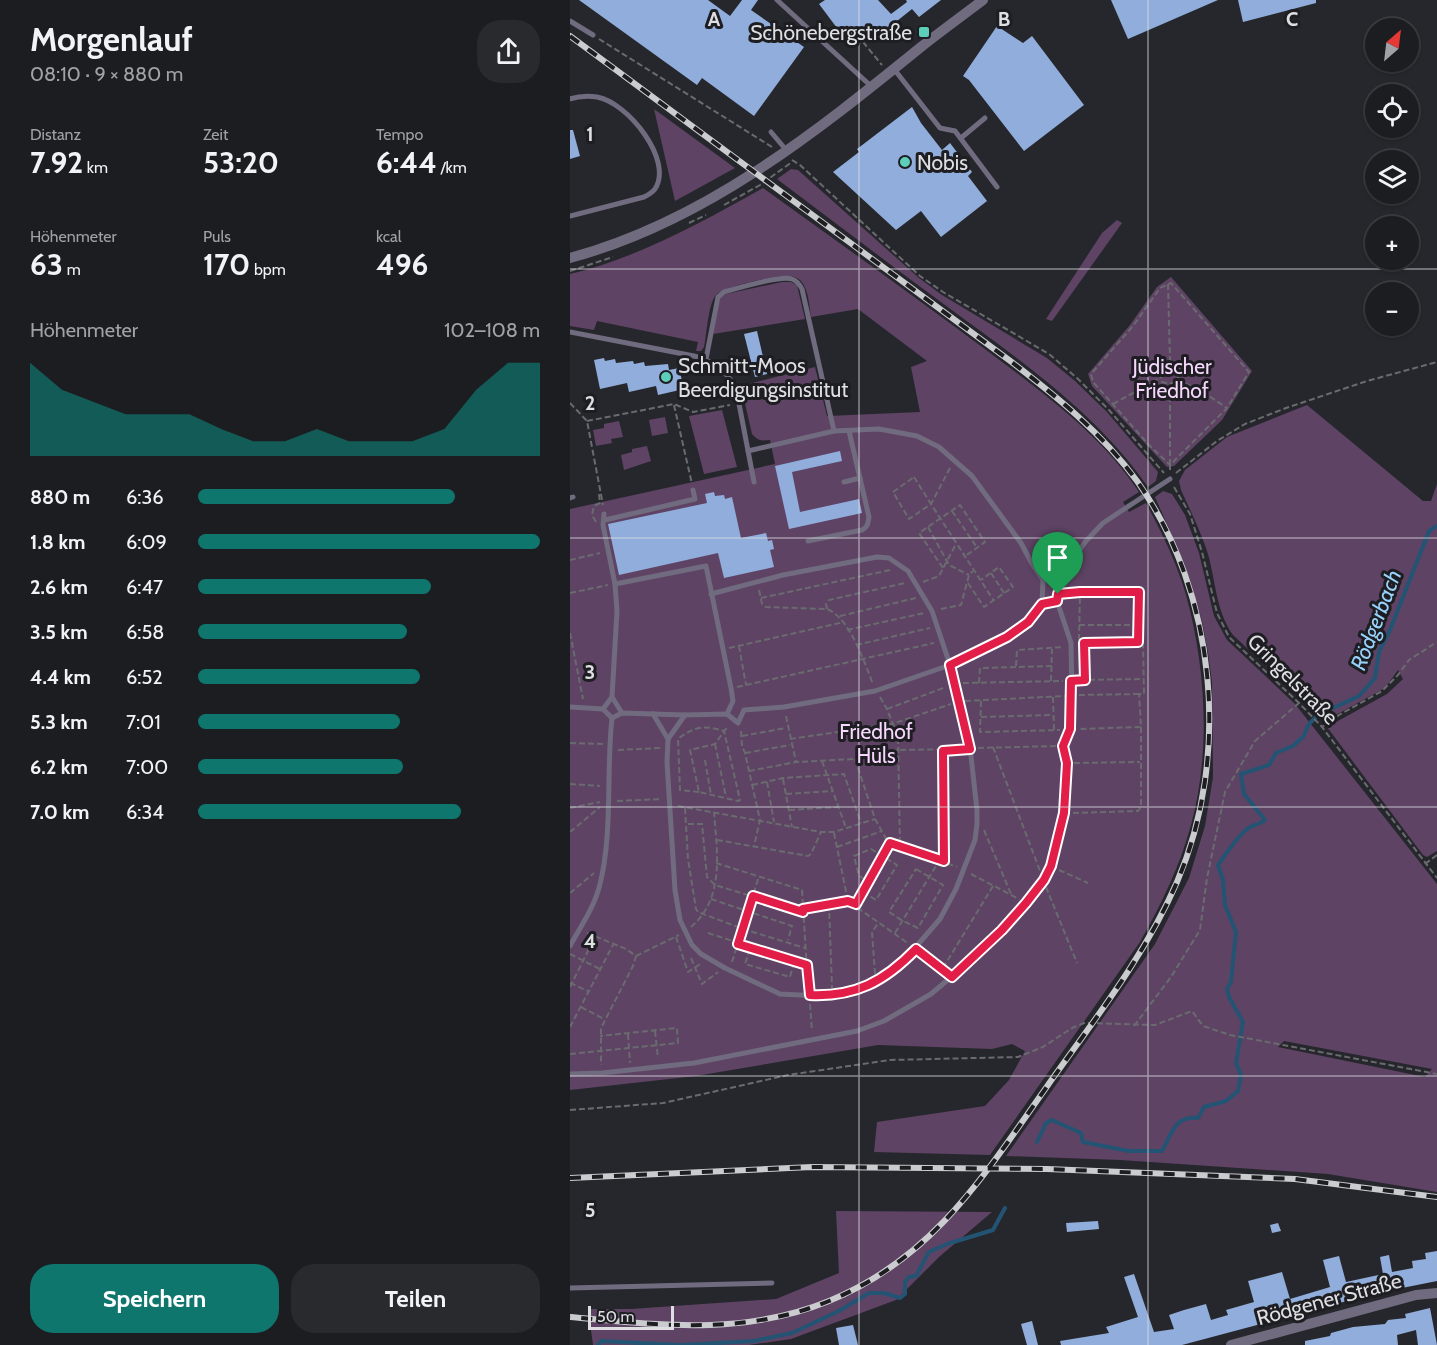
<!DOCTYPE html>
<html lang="de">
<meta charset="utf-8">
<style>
:root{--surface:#1c1d21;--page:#292a2e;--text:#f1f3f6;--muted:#a0a2a5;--line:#3a3b3f;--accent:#0f766e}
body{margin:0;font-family:Cabin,sans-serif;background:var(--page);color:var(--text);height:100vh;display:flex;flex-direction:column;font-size:22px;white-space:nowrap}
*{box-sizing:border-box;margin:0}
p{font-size:20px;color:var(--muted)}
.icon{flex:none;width:33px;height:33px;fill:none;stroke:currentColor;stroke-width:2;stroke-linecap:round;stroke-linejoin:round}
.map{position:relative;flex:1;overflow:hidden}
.side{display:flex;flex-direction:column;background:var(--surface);width:570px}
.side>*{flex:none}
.needle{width:39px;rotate:28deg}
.buttons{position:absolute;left:795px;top:18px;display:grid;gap:12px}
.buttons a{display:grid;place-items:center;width:54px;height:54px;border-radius:50%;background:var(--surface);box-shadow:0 2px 4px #0004,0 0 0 2px var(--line);font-size:30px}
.scale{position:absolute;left:18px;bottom:15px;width:86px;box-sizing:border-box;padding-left:6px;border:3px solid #dedfe2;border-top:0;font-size:16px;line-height:21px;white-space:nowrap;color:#dedfe2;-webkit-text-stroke:4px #1d1d22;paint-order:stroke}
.pin{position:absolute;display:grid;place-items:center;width:51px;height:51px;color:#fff;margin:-62px -26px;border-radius:50% 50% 50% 0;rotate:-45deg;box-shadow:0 0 6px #0007}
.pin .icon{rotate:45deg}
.round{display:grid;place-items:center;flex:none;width:63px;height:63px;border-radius:24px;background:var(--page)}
.summary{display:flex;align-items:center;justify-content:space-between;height:102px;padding:0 30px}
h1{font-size:33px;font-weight:800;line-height:45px}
.figures{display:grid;grid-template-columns:repeat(3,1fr);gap:9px;height:102px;padding:6px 30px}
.figures div{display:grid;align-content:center}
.figures b{font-size:30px;font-weight:800}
.figures small{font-size:16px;font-weight:400}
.figures p{font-size:16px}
.chart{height:168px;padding:12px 30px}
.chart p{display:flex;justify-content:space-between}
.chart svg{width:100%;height:108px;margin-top:6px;fill:var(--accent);opacity:.7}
.primary-button{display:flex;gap:12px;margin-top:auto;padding:12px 30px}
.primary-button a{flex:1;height:69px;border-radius:24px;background:var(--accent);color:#fff;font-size:24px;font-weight:800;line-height:69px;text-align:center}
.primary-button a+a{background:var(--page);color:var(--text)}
ul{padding:0 30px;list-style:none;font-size:20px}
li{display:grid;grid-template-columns:96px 72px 1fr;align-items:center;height:45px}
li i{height:15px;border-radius:8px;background:var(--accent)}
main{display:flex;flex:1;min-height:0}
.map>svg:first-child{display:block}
.green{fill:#5e4364;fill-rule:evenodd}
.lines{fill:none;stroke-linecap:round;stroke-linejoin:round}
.stream{stroke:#245473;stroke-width:4}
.building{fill:#91addb}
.path{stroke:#6a6b6f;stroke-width:2;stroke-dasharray:6 3;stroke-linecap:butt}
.service{stroke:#716b7f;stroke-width:5}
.minor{stroke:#716b7f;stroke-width:10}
.rail-casing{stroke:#cbcccf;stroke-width:6}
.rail{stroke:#1d1d22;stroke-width:4;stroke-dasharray:11;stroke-linecap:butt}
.route-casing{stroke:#fff;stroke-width:12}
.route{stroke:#e11d48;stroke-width:8}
.grid{fill:none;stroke:#dedfe2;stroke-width:1.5;stroke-opacity:0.55}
.poi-dot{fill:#5dceb9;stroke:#1d1d22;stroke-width:2}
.labels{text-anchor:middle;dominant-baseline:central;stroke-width:6;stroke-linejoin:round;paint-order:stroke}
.poi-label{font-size:21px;fill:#dedfe2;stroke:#1d1d22;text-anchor:start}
.park-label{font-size:21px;fill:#f7d7fd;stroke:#1d1d22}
.street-label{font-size:21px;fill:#dedfe2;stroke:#1d1d22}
.water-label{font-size:22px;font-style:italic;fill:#98d2fb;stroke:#1d1d22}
.grid-label{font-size:20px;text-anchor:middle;font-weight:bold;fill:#dedfe2;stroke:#1d1d22;stroke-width:6;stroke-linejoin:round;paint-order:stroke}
</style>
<main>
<section class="side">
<div class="summary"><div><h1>Morgenlauf</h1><p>08:10 · 9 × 880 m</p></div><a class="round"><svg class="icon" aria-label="share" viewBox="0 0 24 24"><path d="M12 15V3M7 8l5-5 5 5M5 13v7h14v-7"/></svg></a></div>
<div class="figures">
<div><p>Distanz</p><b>7.92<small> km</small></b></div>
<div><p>Zeit</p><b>53:20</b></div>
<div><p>Tempo</p><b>6:44<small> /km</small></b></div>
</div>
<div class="figures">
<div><p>Höhenmeter</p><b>63<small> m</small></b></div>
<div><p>Puls</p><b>170<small> bpm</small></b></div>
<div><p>kcal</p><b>496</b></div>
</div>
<div class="chart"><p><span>Höhenmeter</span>102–108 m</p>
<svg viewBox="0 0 160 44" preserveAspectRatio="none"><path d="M0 44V6L10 17L20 22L30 27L40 27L50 27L60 33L70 38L80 38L90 33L100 38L110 38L120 38L130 33L140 17L150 6L160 6V44z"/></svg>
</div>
<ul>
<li><b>880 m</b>6:36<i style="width:75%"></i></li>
<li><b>1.8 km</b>6:09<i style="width:100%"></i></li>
<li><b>2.6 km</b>6:47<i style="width:68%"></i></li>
<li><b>3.5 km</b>6:58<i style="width:61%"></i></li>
<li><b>4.4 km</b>6:52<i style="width:65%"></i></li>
<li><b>5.3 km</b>7:01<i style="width:59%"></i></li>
<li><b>6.2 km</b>7:00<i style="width:60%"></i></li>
<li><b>7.0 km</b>6:34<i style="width:77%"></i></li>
</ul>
<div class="primary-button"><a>Speichern</a><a>Teilen</a></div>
</section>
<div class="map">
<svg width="867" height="1345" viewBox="0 0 867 1345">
<rect width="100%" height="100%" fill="#26272c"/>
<g class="green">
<polygon points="84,109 165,168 105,201"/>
<path d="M221 169 228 170 349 278 372 295 477 358 505 381 537 412 588 472 586 481 578 487C525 411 448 359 375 305 319 264 263 221 207 179Z"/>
<path d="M193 188C265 240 337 291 408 344 464 386 530 432 569 492L553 502 559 512 576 503C592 533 607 563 616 595 636 668 641 752 621 825 610 866 591 905 570 942L420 1155 304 1152 307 1122 415 1106 439 1080 455 1051 442 1044 422 1049 308 1045 126 1076 0 1090V509L205 464 200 440C192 441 188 441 182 434L171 386 245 367 257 416 350 412 341 367 357 361 288 309 241 317C239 306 239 290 231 281 228 278 223 276 219 276 206 275 156 286 147 294 138 302 137 334 134 347L131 351H126L128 342 27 321 24 330 0 326V274C68 258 132 222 193 188Z"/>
<polygon points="547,220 552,223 482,321 476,319 532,233"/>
<polygon points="601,277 682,371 652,420 604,466 597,467 522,386 518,374 560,325 587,287"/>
<polygon points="212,282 221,282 227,285 235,319 143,334 150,298 156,294"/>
<path d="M737 405 853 501H861L867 484V851L857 857 853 855 757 727 817 694 833 679 828 670 815 688 753 722 739 706 663 635C645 610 646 579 637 551 630 530 620 510 611 490L609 481 615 470 657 437Z"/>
<polygon points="152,410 167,467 134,474 119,416"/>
<polygon points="95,417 98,433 82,436 79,420"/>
<polygon points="49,421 53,437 41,439 42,443 26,446 23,430 34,428 34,424"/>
<polygon points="77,446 81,461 54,470 51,455 62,452 62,449"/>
<path d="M593 491 602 494 615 515 629 553 644 616 657 640 725 704 867 884V1192L758 1174 550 1160 436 1156 585 944 619 878 635 826 643 777 642 682 638 653 632 621 614 563 585 497ZM714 1041 862 1069 855 1077 708 1047Z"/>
<polygon points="266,1211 422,1212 369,1257 326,1300 221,1339 179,1345 23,1345 18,1309 61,1309 206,1299 269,1273"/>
</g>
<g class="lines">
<g class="stream">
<path d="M467 1142 476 1123 482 1120 511 1133 513 1142 559 1151H592C603 1132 604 1116 628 1118L634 1107 656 1101 668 1091 671 1075 666 1063 673 1022 659 997 657 989 661 982 666 932 655 905 653 880 648 865C657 853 665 839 677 829 683 825 689 825 695 820L674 794 671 774 699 765 706 753 723 746 733 737 739 724 748 715 789 696 805 678 809 652 820 630 859 531 867 526"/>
<polyline points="28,1345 31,1341 110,1345 184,1341 222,1333 269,1311 299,1293 314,1293 330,1298 335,1294 335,1282 339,1277 346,1276 359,1252 377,1244 423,1230 435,1208"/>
</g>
</g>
<g class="building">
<polygon points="9,0 138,0 160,16 172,0 188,0 181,10 234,47 184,116 132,78 127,85"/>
<polygon points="255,0 308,0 321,14 337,2 336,0 371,0 349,17 342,9 327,21 330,25 314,37 308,29 291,43 284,46 275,34 273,36 249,4"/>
<polygon points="541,0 648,0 558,39"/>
<polygon points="668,0 746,0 746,3 673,22"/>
<polygon points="427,26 453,43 462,36 514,105 454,151 399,80 393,76"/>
<polygon points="342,107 351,123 372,150 380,143 402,172 398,176 417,201 371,237 351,211 326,230 263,172 289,152 287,149"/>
<polygon points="0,130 3,130 10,156 0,159"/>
<polygon points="187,331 197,374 185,377 174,334"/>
<polygon points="34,358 35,361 45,359 46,363 63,361 64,364 74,362 75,366 98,364 99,370 109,368 114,389 88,395 86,386 59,392 57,383 30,389 24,360"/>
<polygon points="270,451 272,461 222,472 230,512 289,499 292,513 219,529 205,466"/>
<polygon points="144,492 145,496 154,495 155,499 162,497 171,538 196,533 198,541 202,540 204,549 200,550 204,567 154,578 148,553 49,575 38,524 137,503 135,494"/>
<polygon points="528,1221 529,1229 497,1232 496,1223"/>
<polygon points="708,1223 711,1231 702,1233 700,1225"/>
<polygon points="867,1251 867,1281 807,1293 612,1345 491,1345 490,1341 539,1333 536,1327 568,1317 554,1277 564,1274 584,1332 604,1329 599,1315 614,1310 636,1304 641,1320 658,1315 656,1310 684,1302 678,1281 712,1272 720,1299 760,1287 753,1260 769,1256 776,1282 813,1274 810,1257 819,1255 822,1272 843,1268 842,1261 856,1259 855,1253"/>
<polygon points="860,1308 867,1345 848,1345 846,1330 827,1335 828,1345 735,1345 735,1341 760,1336 761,1333 783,1327 815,1324 818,1320 836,1318 835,1314"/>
<polygon points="462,1321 468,1345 457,1345 451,1324"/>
<polygon points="283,1325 288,1345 269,1345 266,1328"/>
</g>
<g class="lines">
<g class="path">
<polyline points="29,39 202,147"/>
<polyline points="293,42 312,65"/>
<polyline points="222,160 230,165 350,276 373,292 479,354 507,378 539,410 594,473"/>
<polyline points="154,205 190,185 222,162"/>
<polyline points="119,223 136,215"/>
<polyline points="0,271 43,257"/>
<polyline points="598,284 600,361"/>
<polygon points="600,361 607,364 609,370 608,380 600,384 592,382 590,374 592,365"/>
<polyline points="608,380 633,392 657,408"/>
<polyline points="0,403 17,421 33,505"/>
<polyline points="543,404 590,378"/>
<polyline points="104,405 122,484"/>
<polyline points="17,421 104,404 123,412 160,405"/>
<polyline points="600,465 600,384"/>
<polyline points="380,468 361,504 424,601"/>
<polyline points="600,470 600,465 657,408 679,372 601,283 590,288 563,326 521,374 523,382 579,445 600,465"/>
<polyline points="606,473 647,441 675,424 716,408 797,381 867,362"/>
<polygon points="344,477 361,504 339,519 323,492"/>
<polyline points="604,487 620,514 632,552 647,613 659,637 729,703 752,727 867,878"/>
<polyline points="382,511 406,546"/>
<polyline points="26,522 22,515 24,506 30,503 29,494"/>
<polyline points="358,527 379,565 399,575"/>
<polyline points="0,560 30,553"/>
<polyline points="373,568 349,533 390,505 415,542 394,557"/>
<polyline points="421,573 434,593"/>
<polyline points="353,582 369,576 386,544"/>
<polyline points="398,583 414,607 443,587 429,567 411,580"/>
<path d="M189 590 192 604 196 607 257 609C280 618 294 662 303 684"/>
<polyline points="0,593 38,585"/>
<polyline points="497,593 569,592 568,642 573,644 574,694 569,694 571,727 508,729"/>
<polyline points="191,598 320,570"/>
<polyline points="257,609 256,604 259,600 335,583"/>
<polyline points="371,609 391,605 399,575 403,571"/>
<polyline points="270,616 346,598"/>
<polyline points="509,625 568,625"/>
<polyline points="277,630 354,613"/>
<polyline points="0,633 13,699"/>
<polyline points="509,640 510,592"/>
<polyline points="509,643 568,642"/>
<polyline points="514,644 515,680"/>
<polyline points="286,645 360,628"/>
<polyline points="169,646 176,685"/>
<polyline points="159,648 274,622"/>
<polyline points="446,666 447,650 494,647"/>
<polyline points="510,680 574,679"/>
<polyline points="481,681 482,649"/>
<polyline points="393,683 493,681"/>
<polyline points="409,683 410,668 482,666"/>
<polyline points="167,687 364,643"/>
<polyline points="509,695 569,694"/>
<polyline points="310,697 317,709 328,737 330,846"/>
<polyline points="483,697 484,730"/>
<polyline points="395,701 495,696"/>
<polyline points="411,701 410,732 490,730"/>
<polyline points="317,709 376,687"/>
<polyline points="216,716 226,762"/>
<polyline points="411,717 483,715"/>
<polyline points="752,727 769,715 812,691 828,675 839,660 867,642"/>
<polyline points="171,731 172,746 175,753 190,820 184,846"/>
<polyline points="172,736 216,728"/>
<polyline points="220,739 322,724 381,704"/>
<polyline points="0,743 33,744"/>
<polyline points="145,744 156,797"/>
<polyline points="423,747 470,871"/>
<polyline points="408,748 486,746"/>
<polyline points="48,750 90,748"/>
<polyline points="373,751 374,861"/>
<polyline points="175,753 220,745"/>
<polyline points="285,759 305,819 318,842 387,867"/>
<polyline points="135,760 141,795"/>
<polyline points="252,761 276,828"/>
<polyline points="504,763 570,762"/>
<polyline points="179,771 226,762 285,759 328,750 393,749"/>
<polyline points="213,779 222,827"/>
<polyline points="197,782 204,822"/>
<polyline points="0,784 30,786"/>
<polyline points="182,785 213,778 274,774 291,823"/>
<path d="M129 792 110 790 108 739C125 726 134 725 154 731L170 800 168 801 129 792 120 750 145 744 158 726"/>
<polyline points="216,794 263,791"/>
<polyline points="47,801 92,799"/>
<polyline points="108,806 251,832 264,832 305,819"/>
<polyline points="0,808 30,802"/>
<polyline points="115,808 118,859 126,909 128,912 173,929 235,948"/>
<polyline points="219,810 268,807"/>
<polyline points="503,813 568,811 571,807 571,727"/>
<polyline points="118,824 132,824 137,877 145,885 233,912"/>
<polyline points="414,830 441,894"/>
<polyline points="0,832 30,807"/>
<polyline points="264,833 278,901 339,944"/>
<polyline points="147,840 238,856 241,854 251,832"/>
<polyline points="267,847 312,831"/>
<polyline points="146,863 232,890 238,986"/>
<polyline points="855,864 867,855"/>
<polygon points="346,869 373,885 348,928 333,921 319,912"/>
<polyline points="489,870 518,883"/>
<polyline points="401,874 449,899"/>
<polyline points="476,887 507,963"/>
<polyline points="293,892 306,900 327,865 301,849 284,856 289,876 298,881"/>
<polyline points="0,893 24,873"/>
<polyline points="141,899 222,926 218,940"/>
<polyline points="259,904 262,988"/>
<polyline points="286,904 320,843"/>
<polyline points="234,908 278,901"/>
<path d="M121 927C155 898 147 852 144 812"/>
<polyline points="17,933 56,949 66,956 63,966 31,1028 31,1065"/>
<polyline points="138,933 237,965"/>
<polyline points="325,933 369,861"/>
<polyline points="106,937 118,972 132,963"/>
<polyline points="180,949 175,964 220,977 224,962"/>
<polyline points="351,953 375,971"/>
<polyline points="0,954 30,969"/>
<polyline points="66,956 109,935"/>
<polyline points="121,958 132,984 148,972"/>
<polyline points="162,962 189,876"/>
<polyline points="373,968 423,886"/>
<polyline points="305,974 302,932 309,922"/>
<polyline points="0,983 18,991"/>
<polyline points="0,987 25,937"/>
<polyline points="240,1004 242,1031"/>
<polyline points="11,1007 34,1019"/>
<polyline points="564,1026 601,977 630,930 637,878 655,792 685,741 729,703"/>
<polyline points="0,1027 43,945"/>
<polyline points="85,1031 88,1058"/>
<polyline points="58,1034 60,1063"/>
<polyline points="0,1054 108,1043 107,1028 30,1036"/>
<polyline points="0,1110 93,1103 218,1075 320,1060 448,1057 473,1047 502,1028 514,1023 585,1025 622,1011 633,1026 660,1035 867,1074"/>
</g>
<g class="service">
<polyline points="207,0 302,87"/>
<polyline points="0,21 23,35"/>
<polyline points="324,69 370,128 385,131 427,187"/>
<path d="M0 99C9 96 19 96 27 97 57 102 104 160 85 189 82 193 78 195 74 197L0 216"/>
<polyline points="201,132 217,151"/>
<polyline points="391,138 415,118"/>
<path d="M0 332 124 356C144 361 156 371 166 388L184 482"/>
<path d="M136 359 148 297 154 292C168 288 210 275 222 279 227 281 230 285 232 289L264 431"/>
<polyline points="274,482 290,478"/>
<polyline points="0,498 3,497"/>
<polyline points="34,514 33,525 45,584 47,611 42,697"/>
<polyline points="35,520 125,499 123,490"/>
<path d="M238 541 292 530C298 527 298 523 299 517L279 431"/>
<polyline points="45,584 136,566 161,688 163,701 157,714"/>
<polyline points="472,604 487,601 488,580 516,541 533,523 600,479"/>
<polyline points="0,707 33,709 42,718 52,713 115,715 157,714 168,723 174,710 214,707 305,691 380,665 437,637 458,622 472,604 473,580 461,562 451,543 402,476 369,447 347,436 309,429 264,431 178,451"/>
<polyline points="33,709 42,697 52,713"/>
<polyline points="83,714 98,739"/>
<polyline points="115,715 98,739 97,762 105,890 110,920 122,945 131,954 155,968 210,994 249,996 277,994 306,983 330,965 370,919 386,889 405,840 407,824 407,810 399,738 388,701 380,665 362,611 338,571 319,558 307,557 213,575 141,594"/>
<path d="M0 946C11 926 25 906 30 884 43 832 36 771 42 718"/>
<polyline points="0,1074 32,1073 124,1063 287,1031 314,1021 361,994 404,958 432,930 465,892 481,866 488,841 494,813 497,763 493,746 500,729 502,695 501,643 487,601"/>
<polyline points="0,1288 202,1283"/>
</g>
<g class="minor">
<path d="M0 258C134 222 245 133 351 47 371 31 392 16 413 0"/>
<polyline points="661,1345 846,1295 867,1293"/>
</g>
<g class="rail-casing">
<g id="rail">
<path d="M0 36 439 360C486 396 532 433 567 481 647 594 661 756 607 882 575 956 524 1020 478 1085 415 1174 364 1258 259 1301 173 1336 90 1325 0 1317"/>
<polyline points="0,1178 242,1167 477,1169 725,1179 867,1197"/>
</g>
</g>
<use href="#rail" class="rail"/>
</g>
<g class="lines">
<g class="route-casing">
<path id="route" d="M510 592H569L568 642 514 643 515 680 501 681 500 729 493 746 497 763 494 813 481 866 474 880 456 903 432 930 382 977 346 949C314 982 285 997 240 995L237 965 168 944 183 896 233 912V909L278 901 286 904 320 843 374 861 373 751 400 749 380 665 437 637 458 622 472 604 487 601 488 594Z"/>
</g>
<use href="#route" class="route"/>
</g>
<path class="grid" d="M289 0V1345M578 0V1345M0 269H867M0 538H867M0 807H867M0 1076H867"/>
<g class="poi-dot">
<rect x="348" y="26" width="12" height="12" rx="3"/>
<circle cx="335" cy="162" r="6"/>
<circle cx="96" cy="377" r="6"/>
</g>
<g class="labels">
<g class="poi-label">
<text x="342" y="32" text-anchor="end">Schönebergstraße</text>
<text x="347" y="162">Nobis</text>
<text x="108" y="365">Schmitt-Moos<tspan x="108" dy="24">Beerdigungsinstitut</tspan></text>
</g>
<g class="park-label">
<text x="602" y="366">Jüdischer<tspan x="602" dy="24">Friedhof</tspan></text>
<text x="306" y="731">Friedhof<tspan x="306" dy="24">Hüls</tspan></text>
</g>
<g class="street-label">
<text transform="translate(723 679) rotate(45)">Gringelstraße</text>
<text transform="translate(759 1299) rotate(-15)">Rödgener Straße</text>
</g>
<g class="water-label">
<text transform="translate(806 620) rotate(-69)">Rödgerbach</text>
</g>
</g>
<g class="grid-label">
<text x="144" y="26">A</text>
<text x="434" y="26">B</text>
<text x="722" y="26">C</text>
<text x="20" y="141">1</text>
<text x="20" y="410">2</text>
<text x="20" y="679">3</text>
<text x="20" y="948">4</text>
<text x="20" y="1217">5</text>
</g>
</svg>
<div class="buttons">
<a><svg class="needle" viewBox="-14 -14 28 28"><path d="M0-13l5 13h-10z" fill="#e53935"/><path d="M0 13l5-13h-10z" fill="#a0a2a5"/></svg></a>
<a><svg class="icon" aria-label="locate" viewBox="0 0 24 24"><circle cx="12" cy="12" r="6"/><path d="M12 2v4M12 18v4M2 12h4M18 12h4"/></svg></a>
<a><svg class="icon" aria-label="layers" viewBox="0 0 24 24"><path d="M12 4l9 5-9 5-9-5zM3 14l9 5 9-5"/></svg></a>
<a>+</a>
<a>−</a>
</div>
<div class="scale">50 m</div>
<div class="pin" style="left:488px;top:594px;background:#1e9e55"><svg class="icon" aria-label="arrive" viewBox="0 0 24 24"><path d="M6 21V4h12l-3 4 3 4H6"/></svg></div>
</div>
</main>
